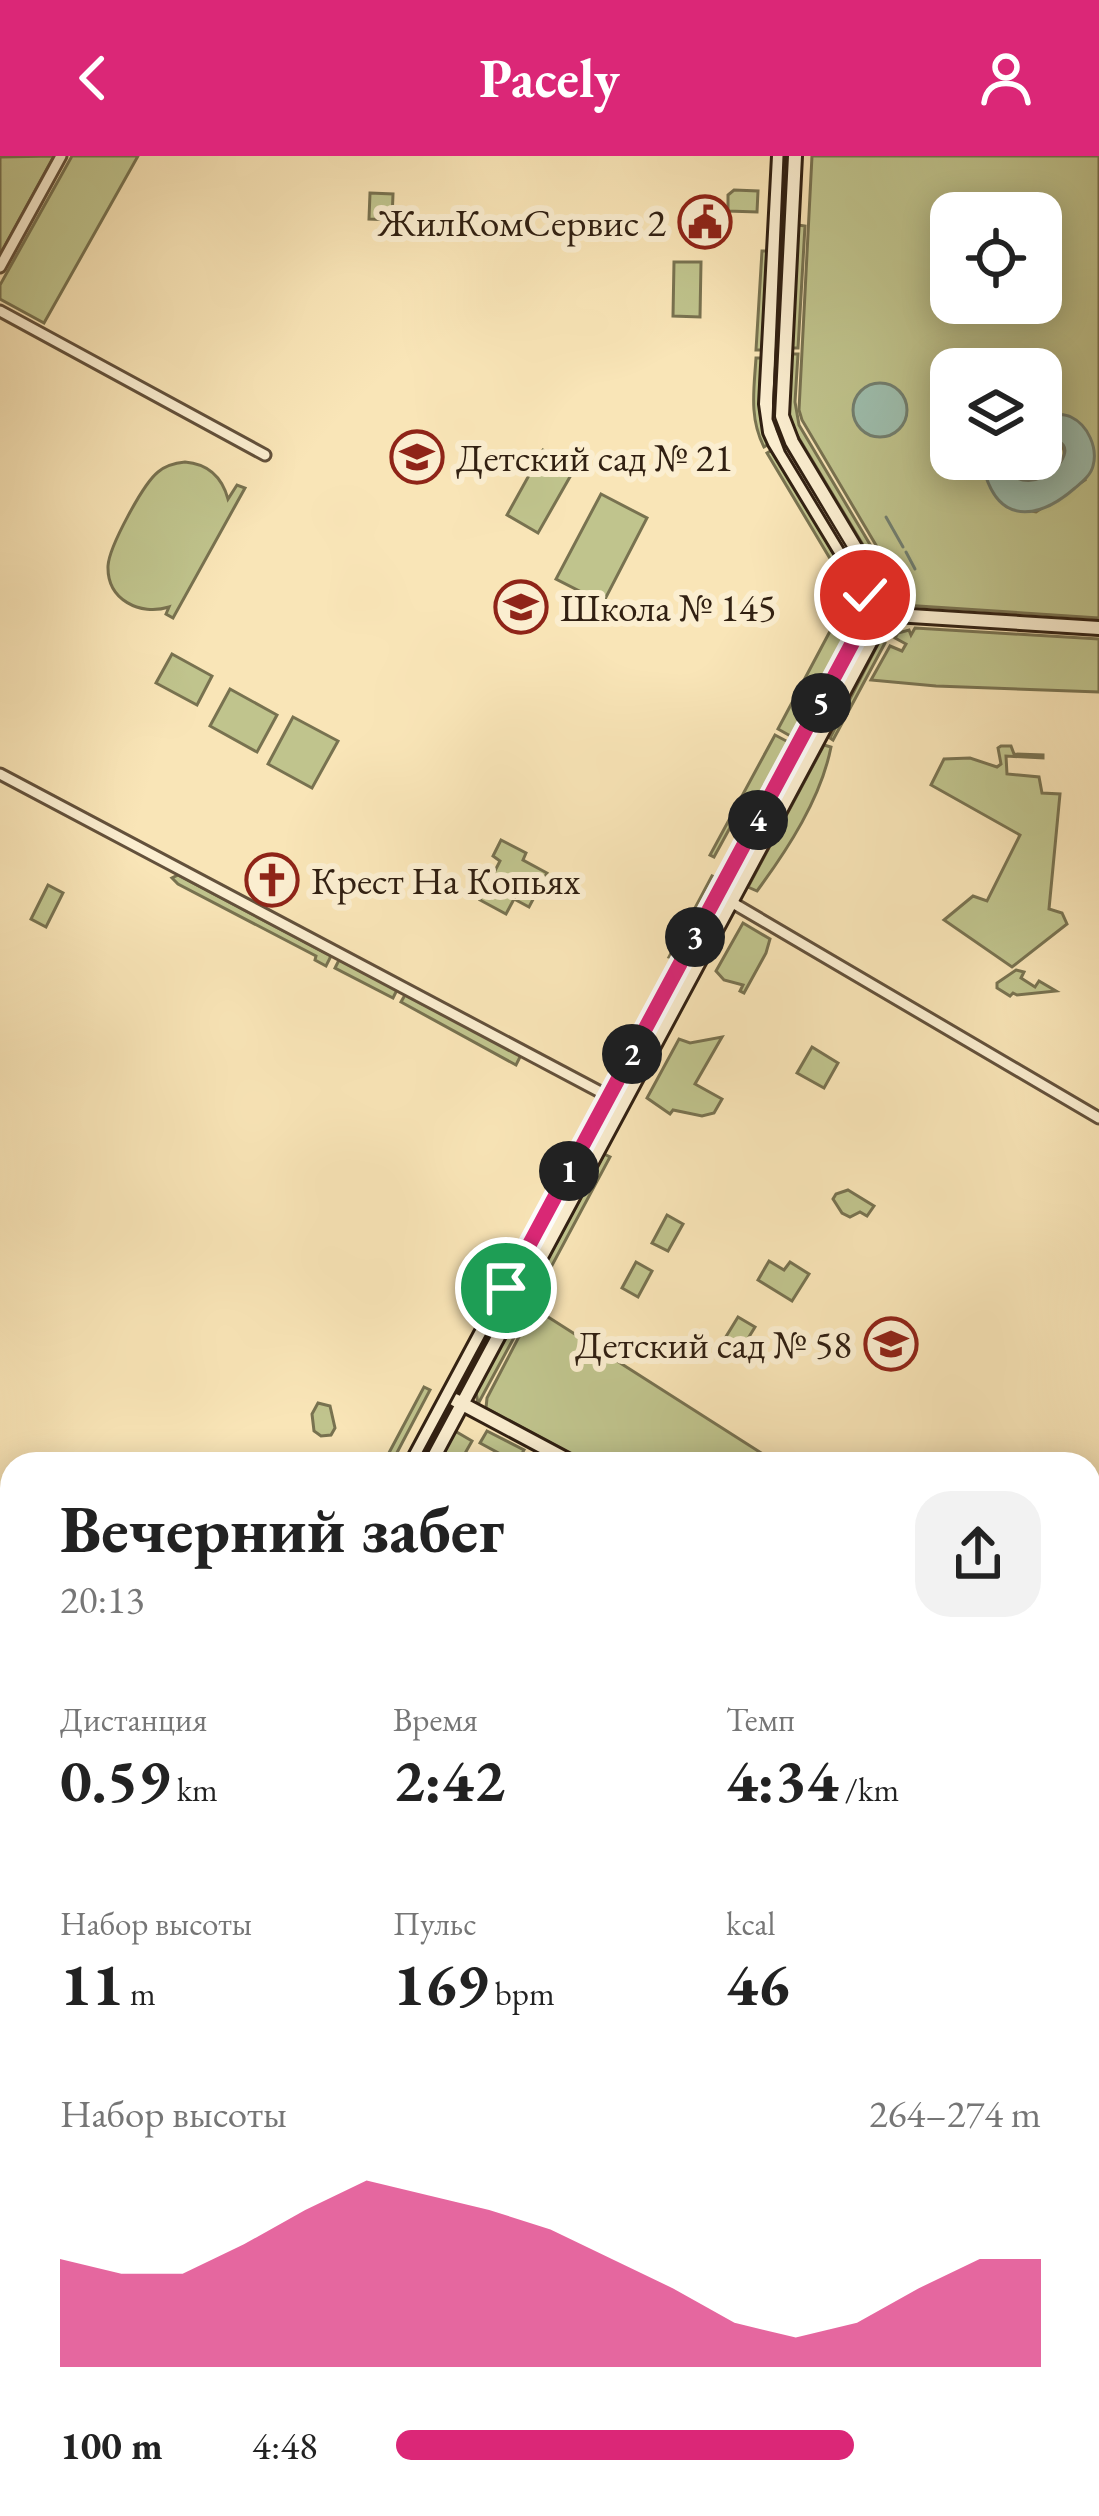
<!DOCTYPE html>
<html lang="ru">
<meta charset="utf-8">
<style>
:root{--surface:#fff;--page:#f2f2f2;--text:#222;--muted:#767676;--accent:#db2777}
body{margin:0;font-family:"EB Garamond",serif;background:var(--page);color:var(--text);height:100vh;display:flex;flex-direction:column;font-size:45px;white-space:nowrap}
*{box-sizing:border-box;margin:0}
p{font-size:39px;color:var(--muted)}
.icon{flex:none;width:66px;height:66px;fill:none;stroke:currentColor;stroke-width:2;stroke-linecap:round;stroke-linejoin:round}
.map{position:relative;flex:1;overflow:hidden}
.side{position:absolute;left:0px;top:1296px;width:1101px;height:1065px;display:flex;flex-direction:column;background:var(--surface);border-radius:36px 36px 0 0;box-shadow:0 6px 30px #0003}
.side>*{flex:none}
.tools{position:absolute;left:930px;top:36px;display:grid;gap:24px}
.tools a{display:grid;place-items:center;width:132px;height:132px;border-radius:24px;background:var(--surface);box-shadow:0 6px 30px #0003;font-size:60px}
.pin{position:absolute;display:grid;place-items:center;width:102px;height:102px;color:#fff;margin:-51px;border:6px solid #fff;border-radius:50%;box-shadow:0 3px 12px #0007}
.km{position:absolute;width:60px;height:60px;margin:-30px;border-radius:50%;background:#222;color:#fff;font-size:33px;line-height:60px;text-align:center}
.round{display:grid;place-items:center;flex:none;width:126px;height:126px;border-radius:36px;background:var(--page)}
.summary{display:flex;align-items:center;justify-content:space-between;height:204px;padding:0 60px}
h1{font-size:66px;font-weight:700;line-height:90px}
.figures{display:grid;grid-template-columns:repeat(3,1fr);gap:18px;height:204px;padding:12px 60px}
.figures div{display:grid;align-content:center}
.figures b{font-size:60px;font-weight:700}
.figures small{font-size:33px;font-weight:400}
.figures p{font-size:33px}
.chart{height:336px;padding:24px 60px}
.chart p{display:flex;justify-content:space-between}
.chart svg{width:100%;height:216px;margin-top:12px;fill:var(--accent);opacity:.7}
ul{padding:0 60px;list-style:none;font-size:39px}
li{display:grid;grid-template-columns:192px 144px 1fr;align-items:center;height:90px}
li i{height:30px;border-radius:15px;background:var(--accent)}
header{display:flex;justify-content:space-between;align-items:center;height:156px;padding:0 60px;background:var(--accent);color:#fff;font-size:54px;font-weight:700}
.map>svg:first-child{display:block}
.green{fill:#c0c48d;stroke:#787250;stroke-width:3;fill-rule:evenodd}
.water{fill:#9ebfaf;stroke:#727f70;stroke-width:3}
.lines{fill:none;stroke-linecap:round;stroke-linejoin:round}
.stream{stroke:#727f70;stroke-width:3}
.street-casing{stroke:#63513b;stroke-width:15}
.secondary-casing{stroke:#312012;stroke-width:18}
.street{stroke:#fbeed0;stroke-width:9}
.secondary{stroke:#fbeed0;stroke-width:12}
.tram{stroke:#312012;stroke-width:3}
.route-casing{stroke:#fff;stroke-width:24}
.route{stroke:#db2777;stroke-width:15}
.labels{text-anchor:middle;dominant-baseline:central;stroke-width:12;stroke-linejoin:round;paint-order:stroke}
.poi-label{font-size:39px;fill:#312012;stroke:#fbeed0;text-anchor:start}
</style>
<header><svg class="icon" aria-label="back" viewBox="0 0 24 24"><path d="M15 5l-7 7 7 7"/></svg>Pacely<svg class="icon" aria-label="person" viewBox="0 0 24 24"><circle cx="12" cy="8" r="4"/><path d="M4 21q1-7 8-7t8 7"/></svg></header>
<div class="map">
<svg width="1099" height="2360" viewBox="0 0 1099 2360">
<rect width="100%" height="100%" fill="#f9e5b7"/>
<filter id="stains"><feTurbulence type="fractalNoise" baseFrequency=".00167" numOctaves="4"/><feColorMatrix values="0 0 0 0 .2 0 0 0 0 .09 0 0 0 0 .02 0 0 0 .5 -.17"/></filter>
<radialGradient id="worn" r=".72"><stop offset=".6" stop-color="#630" stop-opacity="0"/><stop offset="1" stop-color="#630" stop-opacity=".3"/></radialGradient>
<g class="green">
<polygon points="54,0 0,99 0,1"/>
<polygon points="72,0 138,0 44,167 0,143 0,129"/>
<path d="M812 0H1099V462L903 449 904 442 893 418 802 264 799 254ZM951 57H1041V147H951ZM951 213H1041V261L1053 258 1085 324 1036 356 1006 350 986 321 994 303H951Z"/>
<polygon points="734,34 758,35 757,56 728,55 728,39"/>
<polygon points="370,37 393,38 392,64 369,63"/>
<polygon points="798,69 805,70 798,192 791,192"/>
<polygon points="762,95 767,95 762,194 756,194"/>
<polygon points="674,106 701,106 700,161 673,160"/>
<polygon points="791,198 798,198 795,246 799,269 884,412 899,443 898,447 791,269 788,246"/>
<path d="M756 202H762C760 231 755 261 769 288L764 291C749 262 754 233 756 202Z"/>
<path d="M1048 283C1088 293 1045 327 1026 326 1023 326 1020 323 1016 322L1015 315 1020 303H1041V286Z"/>
<polygon points="543,294 575,312 538,377 507,359"/>
<polygon points="772,294 858,438 861,446 858,462 842,453 846,443 844,426 767,297"/>
<path d="M185 306C209 308 222 321 228 343L237 329 245 332 173 462 166 458 169 451C140 460 107 444 108 410 109 391 143 328 158 316 166 309 175 307 185 306Z"/>
<polygon points="601,338 647,362 603,447 556,423"/>
<polygon points="836,464 852,475 794,582 778,573"/>
<polygon points="915,472 1099,483 1099,536 936,530 871,524 890,490 902,495 906,488 895,482 898,477 909,474 911,479"/>
<polygon points="880,484 885,487 833,584 830,582"/>
<polygon points="172,498 212,520 197,549 156,527"/>
<polygon points="230,533 277,559 257,596 210,570"/>
<polygon points="293,561 338,585 312,632 268,608"/>
<polygon points="775,579 792,588 757,653 744,646 714,701 710,699"/>
<path d="M824 589 831 591C821 642 788 693 757 735L748 731Z"/>
<polygon points="1001,590 1011,590 1014,598 1043,599 1043,602 1006,600 1007,618 1039,621 1042,637 1060,638 1049,753 1062,757 1067,768 1012,811 944,764 973,740 987,745 1020,679 931,629 944,603 970,602 997,611 1001,608 998,592"/>
<polygon points="501,684 526,697 523,704 547,717 529,751 514,743 506,758 480,744 500,705 493,700"/>
<polygon points="178,719 331,800 326,810 315,804 316,800 178,728 172,722"/>
<polygon points="712,720 719,723 676,803 669,801"/>
<polygon points="48,729 63,737 46,771 31,763"/>
<polygon points="743,767 770,783 766,797 744,837 740,835 743,829 724,824 716,815"/>
<polygon points="339,804 397,834 393,842 335,812"/>
<polygon points="1016,814 1024,816 1021,822 1035,831 1039,825 1056,835 1017,839 1013,837 1010,840 997,832 997,827"/>
<polygon points="405,839 521,899 516,909 401,846"/>
<polygon points="722,881 695,928 722,943 714,957 702,960 673,954 670,958 647,942 679,883 690,887"/>
<polygon points="812,891 838,907 824,932 797,917"/>
<polygon points="604,998 610,1001 534,1143 528,1140"/>
<polygon points="848,1034 874,1050 867,1060 860,1056 850,1061 842,1057 833,1043 836,1038"/>
<polygon points="667,1059 683,1068 668,1095 652,1087"/>
<polygon points="769,1105 784,1114 790,1106 809,1118 792,1145 758,1124"/>
<polygon points="636,1106 652,1115 638,1141 622,1132"/>
<polygon points="524,1146 531,1150 478,1248 476,1236"/>
<polygon points="534,1152 777,1307 590,1308 486,1252 487,1242"/>
<polygon points="738,1161 755,1171 736,1202 719,1192"/>
<polygon points="424,1231 430,1234 391,1308 383,1308"/>
<polygon points="318,1247 330,1250 335,1272 331,1279 321,1280 314,1275 312,1258"/>
<polygon points="455,1275 472,1285 459,1308 437,1308"/>
<polygon points="487,1275 524,1294 517,1307 480,1287"/>
<polygon points="1089,1332 1099,1343 1099,1416 1095,1414 1089,1416"/>
<polygon points="1089,1544 1099,1546 1099,1598 1089,1612"/>
<polygon points="1099,1613 1099,1679 1089,1671 1089,1627"/>
<polygon points="259,2349 314,2349 329,2360 275,2360"/>
</g>
<g class="water">
<circle cx="880" cy="254" r="27"/>
<path d="M1053 258C1059 259 1066 258 1071 261 1088 269 1098 292 1093 310 1091 319 1082 326 1075 332 1043 360 1003 371 986 321L993 304 1020 303 1015 315 1017 322C1052 337 1091 275 1041 286V261Z"/>
</g>
<g class="lines">
<g class="stream">
<polyline points="886,361 903,391"/>
<polyline points="906,396 915,413"/>
</g>
<g class="street-casing">
<g id="street">
<polyline points="0,111 61,0"/>
<polyline points="0,155 265,299"/>
<polyline points="0,618 623,948"/>
<polyline points="726,743 1099,962"/>
<polyline points="0,1449 12,1447"/>
<polyline points="255,2349 270,2360"/>
<polyline points="407,2349 423,2360"/>
</g>
</g>
<g class="secondary-casing">
<g id="secondary">
<polyline points="879,458 1099,472"/>
<polyline points="455,1244 575,1308"/>
<polyline points="411,1308 864,463 866,449 861,429 775,287 770,276 766,248 779,0"/>
<path d="M430 1308 880 468C884 454 882 442 877 428L792 286 782 260 795 0"/>
<polyline points="1089,1680 1099,1688"/>
<polyline points="0,1982 12,1965"/>
<polyline points="0,2009 12,1992"/>
<polyline points="0,2106 12,2114"/>
<polyline points="0,2119 12,2127"/>
<polyline points="321,2349 337,2360"/>
<polyline points="338,2349 354,2360"/>
</g>
</g>
<use href="#street" class="street"/>
<use href="#secondary" class="secondary"/>
<g class="tram">
<polyline points="417,1308 870,465 871,448 865,427 785,295 773,263 784,0"/>
<polyline points="0,1991 12,1974"/>
</g>
</g>
<g class="lines">
<g class="route-casing">
<polyline id="route" points="506,1132 862,469 866,456 865,439"/>
</g>
<use href="#route" class="route"/>
</g>
<defs>
<g id="civic-ring" transform="scale(2.7)"><circle r="9.5" fill="#fbeed0" stroke="#8f2418" stroke-width="1.5"/><path d="M-.6-6.5H3V-4.5H.6V-3L4-1V1h2V6H-6V1h2V-1L-.6-3ZM-1.2 2.5V6h2.4V2.5Z" fill="#8f2418"/></g>
<g id="school-ring" transform="scale(2.7)"><circle r="9.5" fill="#fbeed0" stroke="#8f2418" stroke-width="1.5"/><path d="M0-5L7-2L0 1L-7-2ZM-4 1L0 2.5L4 1V4Q0 6-4 4Z" fill="#8f2418"/></g>
<g id="church-ring" transform="scale(2.7)"><circle r="9.5" fill="#fbeed0" stroke="#8f2418" stroke-width="1.5"/><path d="M-1.2-6h2.4v3.5h3.3v2.4h-3.3V6h-2.4V-.1h-3.3v-2.4h3.3Z" fill="#8f2418"/></g>
</defs>
<g fill-rule="evenodd">
<use href="#civic-ring" x="705" y="66"/>
<use href="#school-ring" x="417" y="301"/>
<use href="#school-ring" x="521" y="451"/>
<use href="#church-ring" x="272" y="724"/>
<use href="#school-ring" x="891" y="1188"/>
</g>
<g class="labels">
<g class="poi-label">
<text x="666" y="66" text-anchor="end">ЖилКомСервис 2</text>
<text x="456" y="301">Детский сад № 21</text>
<text x="560" y="451">Школа № 145</text>
<text x="311" y="724">Крест На Копьях</text>
<text x="852" y="1188" text-anchor="end">Детский сад № 58</text>
</g>
</g>
<rect width="100%" height="100%" filter="url(#stains)"/>
<rect width="100%" height="100%" fill="url(#worn)"/>
</svg>
<div class="tools">
<a><svg class="icon" aria-label="locate" viewBox="0 0 24 24"><circle cx="12" cy="12" r="6"/><path d="M12 2v4M12 18v4M2 12h4M18 12h4"/></svg></a>
<a><svg class="icon" aria-label="layers" viewBox="0 0 24 24"><path d="M12 4l9 5-9 5-9-5zM3 14l9 5 9-5"/></svg></a>
</div>
<div class="pin" style="left:506px;top:1132px;background:#1e9e55"><svg class="icon" aria-label="arrive" viewBox="0 0 24 24"><path d="M6 21V4h12l-3 4 3 4H6"/></svg></div>
<div class="pin" style="left:865px;top:439px;background:#d93025"><svg class="icon" aria-label="check" viewBox="0 0 24 24"><path d="M5 12l5 5 9-10"/></svg></div>
<b class="km" style="left:569px;top:1015px">1</b>
<b class="km" style="left:632px;top:898px">2</b>
<b class="km" style="left:695px;top:781px">3</b>
<b class="km" style="left:758px;top:664px">4</b>
<b class="km" style="left:821px;top:547px">5</b>
<section class="side">
<div class="summary"><div><h1>Вечерний забег</h1><p>20:13</p></div><a class="round"><svg class="icon" aria-label="share" viewBox="0 0 24 24"><path d="M12 15V3M7 8l5-5 5 5M5 13v7h14v-7"/></svg></a></div>
<div class="figures">
<div><p>Дистанция</p><b>0.59<small> km</small></b></div>
<div><p>Время</p><b>2:42</b></div>
<div><p>Темп</p><b>4:34<small> /km</small></b></div>
</div>
<div class="figures">
<div><p>Набор высоты</p><b>11<small> m</small></b></div>
<div><p>Пульс</p><b>169<small> bpm</small></b></div>
<div><p>kcal</p><b>46</b></div>
</div>
<div class="chart"><p><span>Набор высоты</span>264–274 m</p>
<svg viewBox="0 0 160 44" preserveAspectRatio="none"><path d="M0 44V22L10 25L20 25L30 19L40 12L50 6L60 9L70 12L80 16L90 22L100 28L110 35L120 38L130 35L140 28L150 22L160 22V44z"/></svg>
</div>
<ul>
<li><b>100 m</b>4:48<i style="width:71%"></i></li>
</ul>
</section>
</div>
